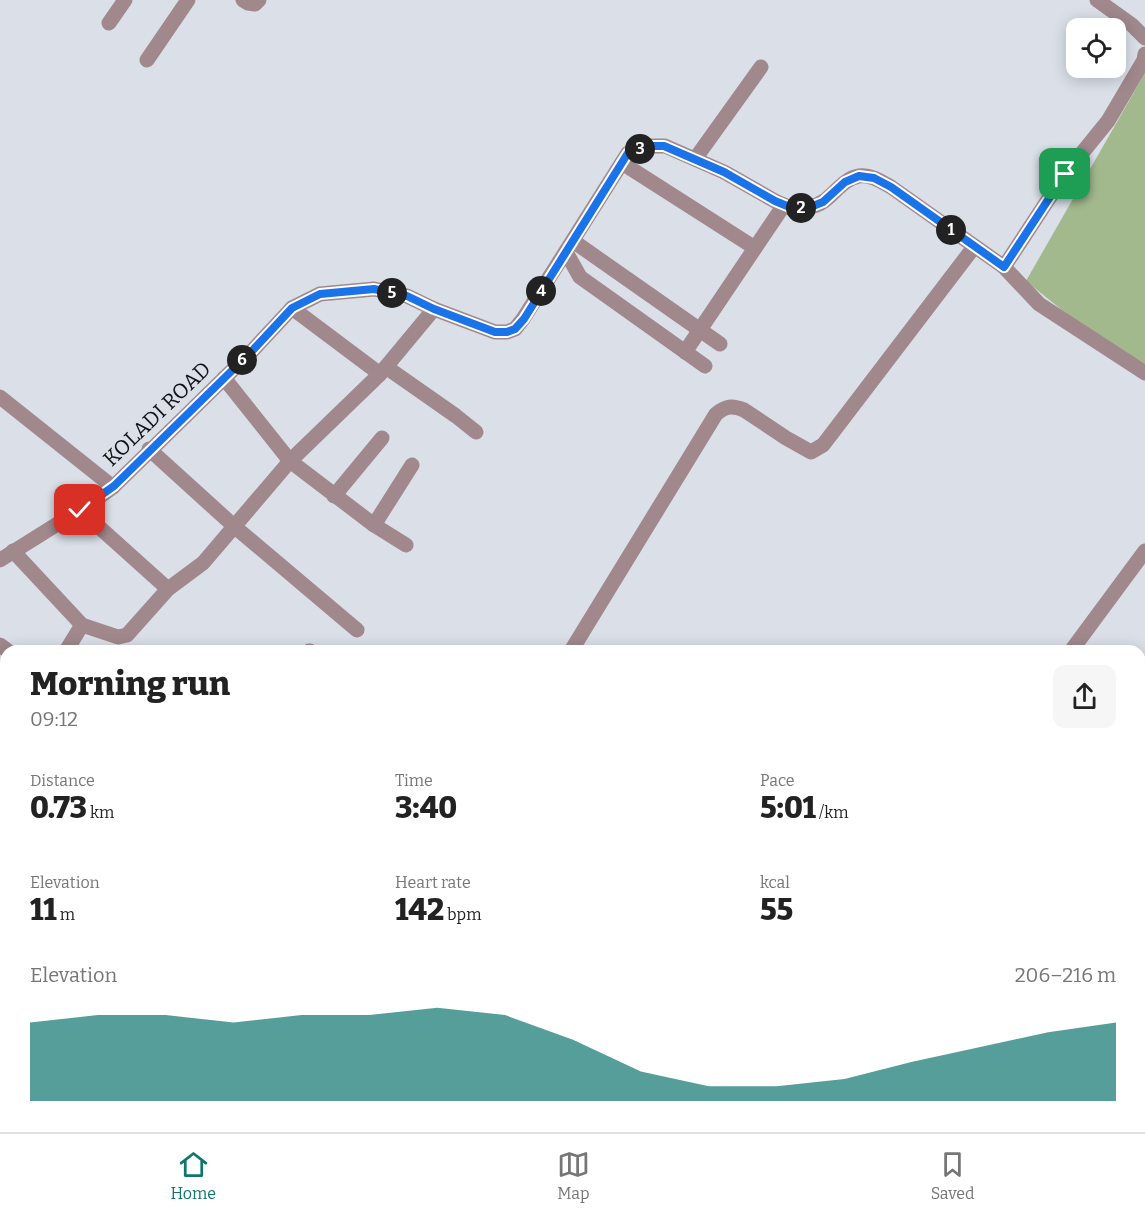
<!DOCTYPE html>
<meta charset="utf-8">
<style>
:root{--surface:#fff;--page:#f6f6f6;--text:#222;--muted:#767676;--line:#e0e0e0;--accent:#0f766e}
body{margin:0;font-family:Bitter,serif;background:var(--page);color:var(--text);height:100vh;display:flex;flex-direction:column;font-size:22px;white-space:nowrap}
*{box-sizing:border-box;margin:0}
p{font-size:20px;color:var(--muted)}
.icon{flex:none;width:33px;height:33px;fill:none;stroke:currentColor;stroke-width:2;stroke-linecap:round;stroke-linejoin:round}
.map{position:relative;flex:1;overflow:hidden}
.side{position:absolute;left:0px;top:645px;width:1146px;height:488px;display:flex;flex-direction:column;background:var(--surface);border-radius:18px 18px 0 0;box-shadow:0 3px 15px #0003}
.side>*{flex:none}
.controls{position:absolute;left:1066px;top:18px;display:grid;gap:12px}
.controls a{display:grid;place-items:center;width:60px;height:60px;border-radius:12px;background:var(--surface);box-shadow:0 3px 15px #0003;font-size:30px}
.pin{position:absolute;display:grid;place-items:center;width:51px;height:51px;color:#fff;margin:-26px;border-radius:12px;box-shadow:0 3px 9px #0006}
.km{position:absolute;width:30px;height:30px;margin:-15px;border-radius:50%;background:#222;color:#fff;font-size:16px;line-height:30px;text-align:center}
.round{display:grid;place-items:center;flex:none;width:63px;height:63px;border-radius:12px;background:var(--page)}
.summary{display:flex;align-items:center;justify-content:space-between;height:102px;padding:0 30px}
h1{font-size:33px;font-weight:800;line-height:45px}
.figures{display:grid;grid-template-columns:repeat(3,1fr);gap:9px;height:102px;padding:6px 30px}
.figures div{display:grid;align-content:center}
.figures b{font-size:30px;font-weight:800}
.figures small{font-size:16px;font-weight:400}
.figures p{font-size:16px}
.chart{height:168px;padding:12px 30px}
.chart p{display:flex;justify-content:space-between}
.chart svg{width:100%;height:108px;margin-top:6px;fill:var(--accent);opacity:.7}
.tab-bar{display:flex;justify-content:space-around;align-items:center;height:84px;border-top:2px solid var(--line);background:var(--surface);font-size:16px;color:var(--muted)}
.tab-bar a{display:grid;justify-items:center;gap:3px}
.tab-bar .current{color:var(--accent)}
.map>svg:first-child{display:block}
.green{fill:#a2b98e}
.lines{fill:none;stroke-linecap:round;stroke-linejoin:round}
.minor{stroke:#a0888d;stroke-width:15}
.route-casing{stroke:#fff;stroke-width:12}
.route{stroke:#1a73e8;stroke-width:8}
.labels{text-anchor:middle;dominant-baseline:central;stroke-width:4.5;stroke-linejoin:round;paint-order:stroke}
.street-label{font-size:21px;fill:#101114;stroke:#dadfe8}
</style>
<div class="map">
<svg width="1145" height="1132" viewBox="0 0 1145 1132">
<rect width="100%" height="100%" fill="#dadfe8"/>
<polygon class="green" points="1145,73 1145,377 1026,281"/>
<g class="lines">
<g class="minor">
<polyline points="243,0 248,3 255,4 259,0"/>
<polyline points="1097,0 1132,25 1145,38"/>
<polyline points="109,23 125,0"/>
<polyline points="147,60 188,0"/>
<polyline points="695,159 761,67"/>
<polyline points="622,163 755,248"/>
<polyline points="573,241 720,344"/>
<polyline points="566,252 580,277 705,366"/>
<polyline points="1004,267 1065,174 1108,121 1144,60 1145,54"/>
<polyline points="292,308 380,374"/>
<polyline points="685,352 784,205"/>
<polyline points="386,367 456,416 476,432"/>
<polyline points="224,378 290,461 374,525 406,545"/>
<polyline points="0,397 113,487"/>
<polyline points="149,449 235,527 357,630"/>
<polyline points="334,496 382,438"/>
<polyline points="80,510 168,589"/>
<polyline points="374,525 412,465"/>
<polyline points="13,551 82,625 118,637 127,635 168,589 203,563 290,461 380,374 434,309"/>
<path d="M0 560 91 503 113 487 252 351 292 308 320 294 374 289 407 296 434 309 495 332H507L515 329 523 319 628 153 648 146H665L724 172 775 201 792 209C804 208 814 208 824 201 835 193 845 178 859 176 871 174 882 182 891 187L1004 267 1039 304 1145 373"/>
<polyline points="0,645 8,651"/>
<polyline points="66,651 82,625"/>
<polyline points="309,651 310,651"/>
<path d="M571 651 716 414C726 406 732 405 744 410L786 438 811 452 823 445 836 428 974 247"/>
<polyline points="1071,651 1145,551"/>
<polyline points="0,715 1,715"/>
<polyline points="0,801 3,794"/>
<polyline points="1140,858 1145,860"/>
<polyline points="1140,910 1145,913"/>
<polyline points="249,1126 256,1132"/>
<polyline points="327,1126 336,1132"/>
<polyline points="586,1126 592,1132"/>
<polyline points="790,1126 799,1132"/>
<polyline points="402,1132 407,1126"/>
<polyline points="629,1132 634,1126"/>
<polyline points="739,1132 743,1126"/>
</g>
</g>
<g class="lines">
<g class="route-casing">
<polyline id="route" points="80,510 114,486 252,351 292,308 320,294 374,289 407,296 434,309 495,332 507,332 515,329 524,319 628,153 648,146 664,146 724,172 775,201 792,208 808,208 823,202 845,182 859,176 874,178 891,187 1004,267 1065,174"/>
</g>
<use href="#route" class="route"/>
</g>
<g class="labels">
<g class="street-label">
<text transform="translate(157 414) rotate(-44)">KOLADI ROAD</text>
</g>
</g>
</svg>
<div class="controls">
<a><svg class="icon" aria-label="locate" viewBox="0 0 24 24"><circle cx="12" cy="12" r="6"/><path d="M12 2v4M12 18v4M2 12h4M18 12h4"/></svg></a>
</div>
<div class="pin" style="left:1065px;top:174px;background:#1e9e55"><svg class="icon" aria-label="arrive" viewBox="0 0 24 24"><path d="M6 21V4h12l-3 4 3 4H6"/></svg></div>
<div class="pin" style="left:80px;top:510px;background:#d93025"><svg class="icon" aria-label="check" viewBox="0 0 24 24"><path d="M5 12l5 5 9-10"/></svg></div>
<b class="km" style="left:951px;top:230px">1</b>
<b class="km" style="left:801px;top:208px">2</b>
<b class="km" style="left:640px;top:149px">3</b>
<b class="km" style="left:541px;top:291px">4</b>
<b class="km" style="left:392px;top:293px">5</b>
<b class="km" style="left:242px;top:360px">6</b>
<section class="side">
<div class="summary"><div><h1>Morning run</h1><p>09:12</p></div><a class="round"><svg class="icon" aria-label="share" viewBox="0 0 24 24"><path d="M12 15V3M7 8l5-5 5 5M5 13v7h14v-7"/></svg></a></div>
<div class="figures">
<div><p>Distance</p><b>0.73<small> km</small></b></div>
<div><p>Time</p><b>3:40</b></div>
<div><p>Pace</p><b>5:01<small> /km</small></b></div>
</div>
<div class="figures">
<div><p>Elevation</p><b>11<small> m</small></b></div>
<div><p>Heart rate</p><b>142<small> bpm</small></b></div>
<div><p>kcal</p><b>55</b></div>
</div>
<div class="chart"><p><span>Elevation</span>206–216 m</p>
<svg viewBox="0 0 160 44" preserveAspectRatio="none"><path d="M0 44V12L10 9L20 9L30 12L40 9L50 9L60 6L70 9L80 19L90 32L100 38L110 38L120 35L130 28L140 22L150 16L160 12V44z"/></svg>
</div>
</section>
</div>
<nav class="tab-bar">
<a class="current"><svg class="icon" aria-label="home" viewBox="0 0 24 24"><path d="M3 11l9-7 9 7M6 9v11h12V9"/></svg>Home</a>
<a><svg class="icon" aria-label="map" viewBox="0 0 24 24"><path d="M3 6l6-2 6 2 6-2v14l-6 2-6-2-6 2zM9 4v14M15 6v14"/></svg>Map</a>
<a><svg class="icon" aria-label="saved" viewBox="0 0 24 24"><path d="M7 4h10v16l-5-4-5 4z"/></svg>Saved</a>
</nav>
